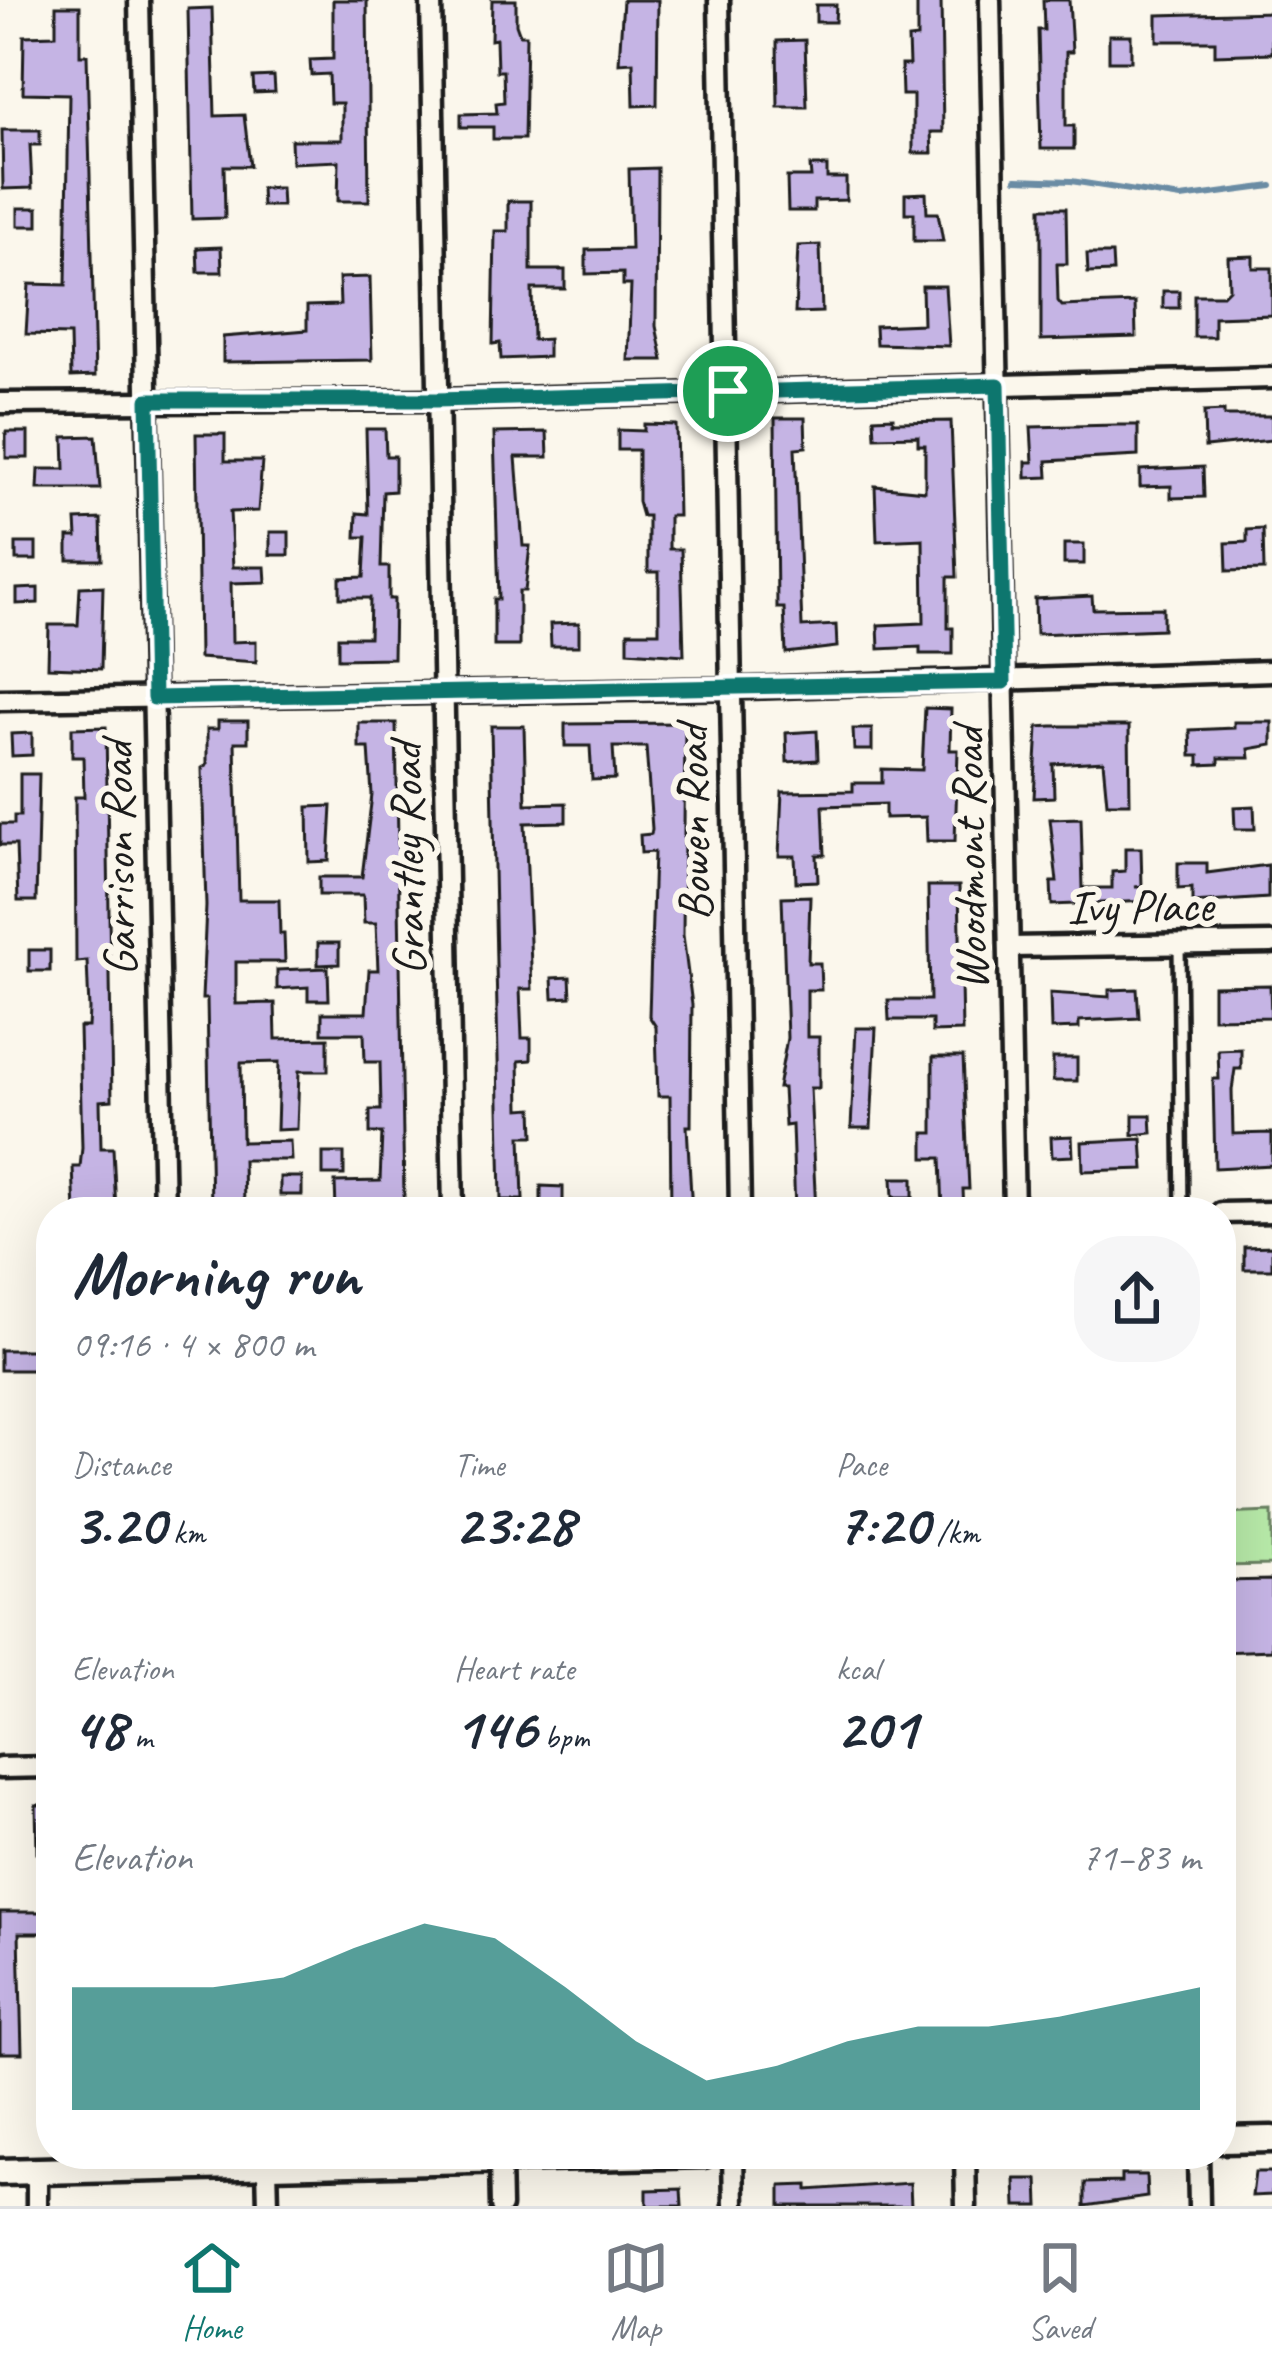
<!DOCTYPE html>
<meta charset="utf-8">
<style>
:root{--surface:#fff;--page:#f6f6f7;--text:#1f2937;--muted:#747a83;--line:#e0e1e3;--accent:#0f766e}
body{margin:0;font-family:Caveat,sans-serif;background:var(--page);color:var(--text);height:100vh;display:flex;flex-direction:column;font-size:45px;white-space:nowrap}
*{box-sizing:border-box;margin:0}
p{font-size:39px;color:var(--muted)}
.icon{flex:none;width:66px;height:66px;fill:none;stroke:currentColor;stroke-width:2;stroke-linecap:round;stroke-linejoin:round}
.map{position:relative;flex:1;overflow:hidden}
.details{position:absolute;left:36px;top:1197px;width:1200px;height:972px;display:flex;flex-direction:column;background:var(--surface);border-radius:48px;box-shadow:0 12px 48px #0002}
.details>*{flex:none}
.pin{position:absolute;display:grid;place-items:center;width:102px;height:102px;color:#fff;margin:-51px;border:6px solid #fff;border-radius:50%;box-shadow:0 3px 12px #0007}
.round{display:grid;place-items:center;flex:none;width:126px;height:126px;border-radius:48px;background:var(--page)}
.summary{display:flex;align-items:center;justify-content:space-between;height:204px;padding:0 36px}
h1{font-size:66px;font-weight:700;line-height:90px}
.figures{display:grid;grid-template-columns:repeat(3,1fr);gap:18px;height:204px;padding:12px 36px}
.figures div{display:grid;align-content:center}
.figures b{font-size:60px;font-weight:700}
.figures small{font-size:33px;font-weight:400}
.figures p{font-size:33px}
.chart{height:336px;padding:24px 36px}
.chart p{display:flex;justify-content:space-between}
.chart svg{width:100%;height:216px;margin-top:12px;fill:var(--accent);opacity:.7}
.tab-bar{display:flex;justify-content:space-around;align-items:center;height:168px;border-top:3px solid var(--line);background:var(--surface);font-size:33px;color:var(--muted)}
.tab-bar a{display:grid;justify-items:center;gap:6px}
.tab-bar .current{color:var(--accent)}
.map>svg:first-child{display:block}
.green{fill:#b7e9a8;stroke:#6a8262;stroke-width:3}
.lines{fill:none;stroke-linecap:round;stroke-linejoin:round}
.stream{stroke:#6a8ca4;stroke-width:6}
.building{fill:#c5b4e4;stroke:#1c1c1c;stroke-width:3}
.service-casing{stroke:#1c1c1c;stroke-width:18}
.minor-casing{stroke:#1c1c1c;stroke-width:27}
.secondary-casing{stroke:#1c1c1c;stroke-width:33}
.service{stroke:#fbf7ec;stroke-width:9}
.minor{stroke:#fbf7ec;stroke-width:18}
.secondary{stroke:#fbf7ec;stroke-width:24}
.route-casing{stroke:#fff;stroke-width:24}
.route{stroke:#0f766e;stroke-width:15}
.labels{text-anchor:middle;dominant-baseline:central;stroke-width:12;stroke-linejoin:round;paint-order:stroke}
.street-label{font-size:48px;fill:#1c1c1c;stroke:#fbf7ec}
</style>
<div class="map">
<svg width="1272" height="2206" viewBox="0 0 1272 2206">
<rect width="100%" height="100%" fill="#fbf7ec"/>
<filter id="ink" filterUnits="userSpaceOnUse"><feTurbulence type="fractalNoise" baseFrequency=".00833" numOctaves="2"/><feDisplacementMap in="SourceGraphic" scale="24" xChannelSelector="R" yChannelSelector="G"/><feConvolveMatrix kernelMatrix="1 2 1 2 8 2 1 2 1" color-interpolation-filters="sRGB"/></filter>
<g filter="url(#ink)">
<polygon class="green" points="1272,1512 1272,1565 1221,1566 1221,1514"/>
<g class="lines">
<polyline class="stream" points="1016,179 1071,181 1181,198 1272,186"/>
</g>
<g class="building">
<polygon points="333,0 367,0 369,201 338,201 339,161 292,163 291,140 342,140 342,103 330,103 329,74 311,75 310,60 333,59"/>
<polygon points="492,0 516,0 516,24 520,35 526,35 524,139 493,139 493,127 461,127 461,114 497,113 496,103 504,102 503,71 497,71 496,39 491,40"/>
<polygon points="623,0 658,0 657,105 634,106 633,62 619,63"/>
<polygon points="917,0 941,0 943,132 931,132 932,153 913,153 913,95 902,95 901,65 909,65 908,39 917,38"/>
<polygon points="1043,0 1069,0 1072,52 1066,52 1066,126 1074,126 1074,149 1041,149 1038,30 1044,30"/>
<polygon points="816,5 836,5 835,22 816,22"/>
<polygon points="56,6 80,6 80,55 87,55 95,376 71,377 70,335 26,334 29,284 66,285 69,94 23,93 24,36 56,35"/>
<polygon points="212,8 215,116 244,115 250,166 224,166 225,218 192,219 188,9"/>
<polygon points="1272,12 1272,53 1215,55 1215,41 1157,41 1157,15"/>
<rect x="1109" y="35" width="22" height="26"/>
<polygon points="805,40 807,107 778,107 777,41"/>
<polygon points="274,76 275,92 254,93 253,77"/>
<polygon points="2,130 40,130 40,145 30,145 32,188 3,189"/>
<polygon points="810,166 827,166 827,178 846,178 846,200 814,201 814,211 788,211 787,177 811,177"/>
<polygon points="657,168 656,326 663,360 628,360 631,285 623,285 623,273 586,274 586,250 631,249 629,169"/>
<polygon points="261,188 281,188 282,206 262,206"/>
<polygon points="926,193 927,213 938,213 943,241 914,241 914,213 905,213 905,194"/>
<polygon points="508,201 531,201 531,270 565,270 565,289 532,289 533,340 548,339 548,357 501,359 500,343 493,344 495,231 508,231"/>
<rect x="18" y="208" width="20" height="18"/>
<polygon points="1041,208 1066,208 1067,264 1057,264 1058,301 1062,306 1135,303 1136,337 1041,340"/>
<polygon points="820,245 822,312 795,313 798,246"/>
<polygon points="221,247 222,272 198,272 197,248"/>
<polygon points="1087,254 1112,254 1113,272 1088,273"/>
<polygon points="1253,256 1253,268 1272,268 1272,315 1214,317 1214,337 1194,337 1194,295 1223,295 1229,289 1228,257"/>
<polygon points="370,277 372,360 223,362 223,337 307,330 307,306 340,305 339,278"/>
<polygon points="922,286 945,286 949,346 876,344 875,326 923,324"/>
<rect x="1163" y="291" width="16" height="17"/>
<polygon points="1224,411 1224,416 1272,416 1272,440 1205,447 1204,412"/>
<polygon points="893,417 893,422 951,421 957,577 948,577 948,628 953,628 953,654 920,654 920,647 879,649 878,625 924,623 923,539 877,541 875,486 925,491 925,445 918,445 918,436 875,437 874,418"/>
<polygon points="775,418 805,418 806,447 795,448 802,627 836,625 837,647 786,653 784,608 777,608"/>
<polygon points="644,424 676,425 678,516 669,516 669,549 681,549 684,655 628,651 628,632 659,632 659,572 648,572 648,516 642,516 638,502 638,450 618,450 618,430 644,431"/>
<polygon points="1117,425 1138,425 1138,456 1047,461 1048,477 1026,478 1026,462 1033,462 1031,427"/>
<polygon points="366,429 385,429 386,456 395,456 395,491 383,492 381,567 389,567 389,599 394,599 393,658 338,659 338,637 369,637 370,598 340,598 340,578 364,577 366,537 356,537 357,513 368,514"/>
<rect x="6" y="432" width="22" height="26"/>
<polygon points="547,432 548,457 516,457 523,546 530,546 525,591 519,591 519,646 494,646 494,599 499,599 494,433"/>
<polygon points="196,434 225,434 225,461 262,461 258,511 230,512 233,567 265,567 266,582 231,583 232,642 256,641 256,662 199,658"/>
<polygon points="96,436 100,489 38,489 39,469 65,469 64,437"/>
<polygon points="1203,467 1204,497 1171,498 1171,486 1140,487 1140,470"/>
<polygon points="101,519 102,560 68,560 68,537 77,537 76,520"/>
<polygon points="1263,529 1264,570 1227,571 1226,543 1247,542 1247,530"/>
<rect x="270" y="532" width="19" height="23"/>
<rect x="16" y="543" width="20" height="17"/>
<rect x="1064" y="544" width="20" height="20"/>
<polygon points="103,586 101,669 48,667 49,625 78,625 80,587"/>
<polygon points="38,588 38,603 17,604 17,589"/>
<polygon points="1092,596 1093,609 1163,608 1163,629 1036,634 1035,599"/>
<polygon points="579,623 579,646 551,646 550,624"/>
<polygon points="925,708 951,709 950,750 958,750 955,841 927,841 926,817 885,818 885,804 823,806 825,855 817,855 818,881 796,882 795,856 779,856 782,792 853,791 853,783 882,783 882,769 922,770"/>
<polygon points="218,721 248,721 248,742 235,742 239,900 279,900 280,934 284,934 285,962 236,962 236,1004 275,1003 276,1039 328,1038 328,1071 299,1071 297,1129 277,1130 279,1062 241,1063 242,1142 290,1141 291,1160 243,1160 244,1207 211,1208 207,999 202,999 206,906 202,768 207,765 207,729 218,729"/>
<polygon points="1234,722 1272,722 1272,745 1249,749 1250,758 1219,758 1219,764 1199,765 1199,756 1191,756 1190,730 1234,728"/>
<polygon points="359,723 396,723 404,1198 336,1209 335,1182 380,1181 382,1133 370,1133 370,1110 381,1110 380,1062 365,1062 364,1033 322,1033 322,1013 366,1013 369,970 378,970 376,923 364,923 363,895 319,895 319,877 362,877 372,795 369,748 359,748"/>
<polygon points="685,723 683,935 692,1005 691,1126 687,1126 692,1212 671,1212 670,1096 658,1096 656,1027 649,1016 654,852 641,853 640,835 651,834 652,829 646,747 613,747 615,779 592,780 590,746 565,746 565,724"/>
<polygon points="491,726 524,726 526,804 566,803 566,822 525,823 532,989 520,989 522,1038 531,1038 531,1060 519,1061 520,1109 533,1108 534,1136 521,1136 523,1200 501,1200"/>
<polygon points="1052,726 1129,726 1130,803 1107,803 1103,761 1053,764 1054,797 1034,798 1038,727"/>
<polygon points="106,727 112,1100 100,1101 101,1148 113,1148 116,1211 75,1212 73,1167 80,1167 82,1148 79,1027 88,1027 89,1010 87,961 76,962 75,797 84,797 83,757 72,757 72,728"/>
<polygon points="853,729 872,729 872,750 854,750"/>
<polygon points="817,731 818,760 787,762 786,733"/>
<polygon points="32,733 32,755 12,756 11,734"/>
<polygon points="20,774 39,774 36,901 18,901 16,845 0,845 0,824 14,824 14,816 20,816"/>
<polygon points="332,806 329,861 309,862 308,807"/>
<polygon points="1254,806 1255,829 1235,829 1234,807"/>
<polygon points="1081,818 1083,888 1112,888 1112,872 1125,871 1125,848 1141,848 1142,886 1135,887 1150,887 1150,901 1052,905 1051,882 1057,882 1050,819"/>
<polygon points="1178,863 1207,863 1207,873 1268,865 1268,898 1192,903 1192,888 1178,889"/>
<polygon points="928,886 959,886 962,1031 932,1032 932,1020 889,1020 888,1000 930,1000"/>
<polygon points="810,896 808,963 820,963 821,990 807,990 807,1037 819,1037 819,1088 810,1088 816,1212 795,1212 792,1125 785,1126 783,1088 778,1088 787,1038 782,897"/>
<polygon points="318,943 339,943 339,964 318,965"/>
<rect x="29" y="950" width="21" height="21"/>
<polygon points="328,968 329,1000 308,1000 308,987 277,989 277,970"/>
<polygon points="570,977 571,997 553,998 552,978"/>
<polygon points="1270,985 1271,1017 1213,1018 1213,986"/>
<polygon points="1137,989 1139,1018 1079,1021 1079,1028 1051,1029 1050,993 1109,997 1109,990"/>
<polygon points="856,1028 876,1028 871,1128 851,1128"/>
<polygon points="1241,1049 1241,1069 1235,1069 1232,1090 1233,1134 1272,1133 1272,1165 1215,1168 1213,1079 1219,1079 1218,1050"/>
<polygon points="933,1057 963,1057 969,1189 963,1189 964,1212 943,1212 941,1158 924,1158 924,1133 933,1133"/>
<rect x="1053" y="1058" width="24" height="23"/>
<polygon points="1133,1115 1151,1115 1152,1133 1133,1135"/>
<polygon points="1072,1136 1073,1156 1052,1157 1051,1137"/>
<polygon points="1142,1139 1144,1169 1083,1171 1082,1142"/>
<rect x="323" y="1153" width="21" height="22"/>
<rect x="280" y="1177" width="22" height="18"/>
<polygon points="892,1178 913,1178 913,1197 893,1197"/>
<polygon points="541,1186 563,1187 563,1205 541,1205"/>
<polygon points="1272,1246 1272,1269 1244,1269 1244,1247"/>
<rect x="0" y="1350" width="51" height="20"/>
<polygon points="1272,1580 1272,1650 1221,1652 1221,1581"/>
<polygon points="36,1805 51,1805 51,1853 37,1853"/>
<polygon points="0,1912 51,1912 51,1933 19,1933 22,2053 0,2053"/>
<polygon points="1255,2172 1272,2172 1272,2195 1252,2196"/>
<polygon points="1121,2175 1146,2175 1147,2197 1085,2206 1085,2183 1121,2182"/>
<polygon points="1015,2179 1038,2179 1039,2206 1016,2206"/>
<polygon points="910,2183 911,2206 781,2206 781,2186 808,2185 808,2190"/>
<polygon points="681,2189 682,2206 647,2206 647,2190"/>
</g>
<g class="lines">
<g class="service-casing">
<polyline id="service" points="1179,945 1182,1212"/>
</g>
<g class="minor-casing">
<g id="minor">
<polyline points="139,0 164,1212"/>
<polyline points="431,0 453,1212"/>
<polyline points="719,0 740,1212"/>
<polyline points="990,0 1014,1212"/>
<polyline points="0,403 436,400 1272,378"/>
<polyline points="0,700 748,688 1272,671"/>
<polyline points="1010,947 1272,943"/>
<polyline points="1221,1213 1272,1212"/>
<polyline points="0,1768 51,1767"/>
<polyline points="733,2154 734,2206"/>
<polyline points="965,2154 966,2206"/>
<polyline points="1198,2154 1199,2206"/>
<polyline points="500,2160 501,2206"/>
<polyline points="267,2166 268,2206"/>
<polyline points="37,2171 37,2206"/>
</g>
</g>
<g class="secondary-casing">
<g id="secondary">
<polyline points="1221,2140 1272,2139"/>
<polyline points="0,2172 704,2154"/>
</g>
</g>
<use href="#service" class="service"/>
<use href="#minor" class="minor"/>
<use href="#secondary" class="secondary"/>
</g>
</g>
<g class="lines" filter="url(#ink)">
<g class="route-casing">
<polygon id="route" points="998,385 1004,682 154,698 148,400 436,400"/>
</g>
<use href="#route" class="route"/>
</g>
<g class="labels">
<g class="street-label">
<text transform="translate(693 823) rotate(-91)">Bowen Road</text>
<text transform="translate(118 859) rotate(-91)">Garrison Road</text>
<text transform="translate(407 859) rotate(-91)">Grantley Road</text>
<text transform="translate(969 859) rotate(-91)">Woodmont Road</text>
<text transform="translate(1140 906) rotate(-1)">Ivy Place</text>
</g>
</g>
</svg>
<div class="pin" style="left:728px;top:391px;background:#1e9e55"><svg class="icon" aria-label="arrive" viewBox="0 0 24 24"><path d="M6 21V4h12l-3 4 3 4H6"/></svg></div>
<section class="details">
<div class="summary"><div><h1>Morning run</h1><p>09:16 · 4 × 800 m</p></div><a class="round"><svg class="icon" aria-label="share" viewBox="0 0 24 24"><path d="M12 15V3M7 8l5-5 5 5M5 13v7h14v-7"/></svg></a></div>
<div class="figures">
<div><p>Distance</p><b>3.20<small> km</small></b></div>
<div><p>Time</p><b>23:28</b></div>
<div><p>Pace</p><b>7:20<small> /km</small></b></div>
</div>
<div class="figures">
<div><p>Elevation</p><b>48<small> m</small></b></div>
<div><p>Heart rate</p><b>146<small> bpm</small></b></div>
<div><p>kcal</p><b>201</b></div>
</div>
<div class="chart"><p><span>Elevation</span>71–83 m</p>
<svg viewBox="0 0 160 44" preserveAspectRatio="none"><path d="M0 44V19L10 19L20 19L30 17L40 11L50 6L60 9L70 19L80 30L90 38L100 35L110 30L120 27L130 27L140 25L150 22L160 19V44z"/></svg>
</div>
</section>
</div>
<nav class="tab-bar">
<a class="current"><svg class="icon" aria-label="home" viewBox="0 0 24 24"><path d="M3 11l9-7 9 7M6 9v11h12V9"/></svg>Home</a>
<a><svg class="icon" aria-label="map" viewBox="0 0 24 24"><path d="M3 6l6-2 6 2 6-2v14l-6 2-6-2-6 2zM9 4v14M15 6v14"/></svg>Map</a>
<a><svg class="icon" aria-label="saved" viewBox="0 0 24 24"><path d="M7 4h10v16l-5-4-5 4z"/></svg>Saved</a>
</nav>
